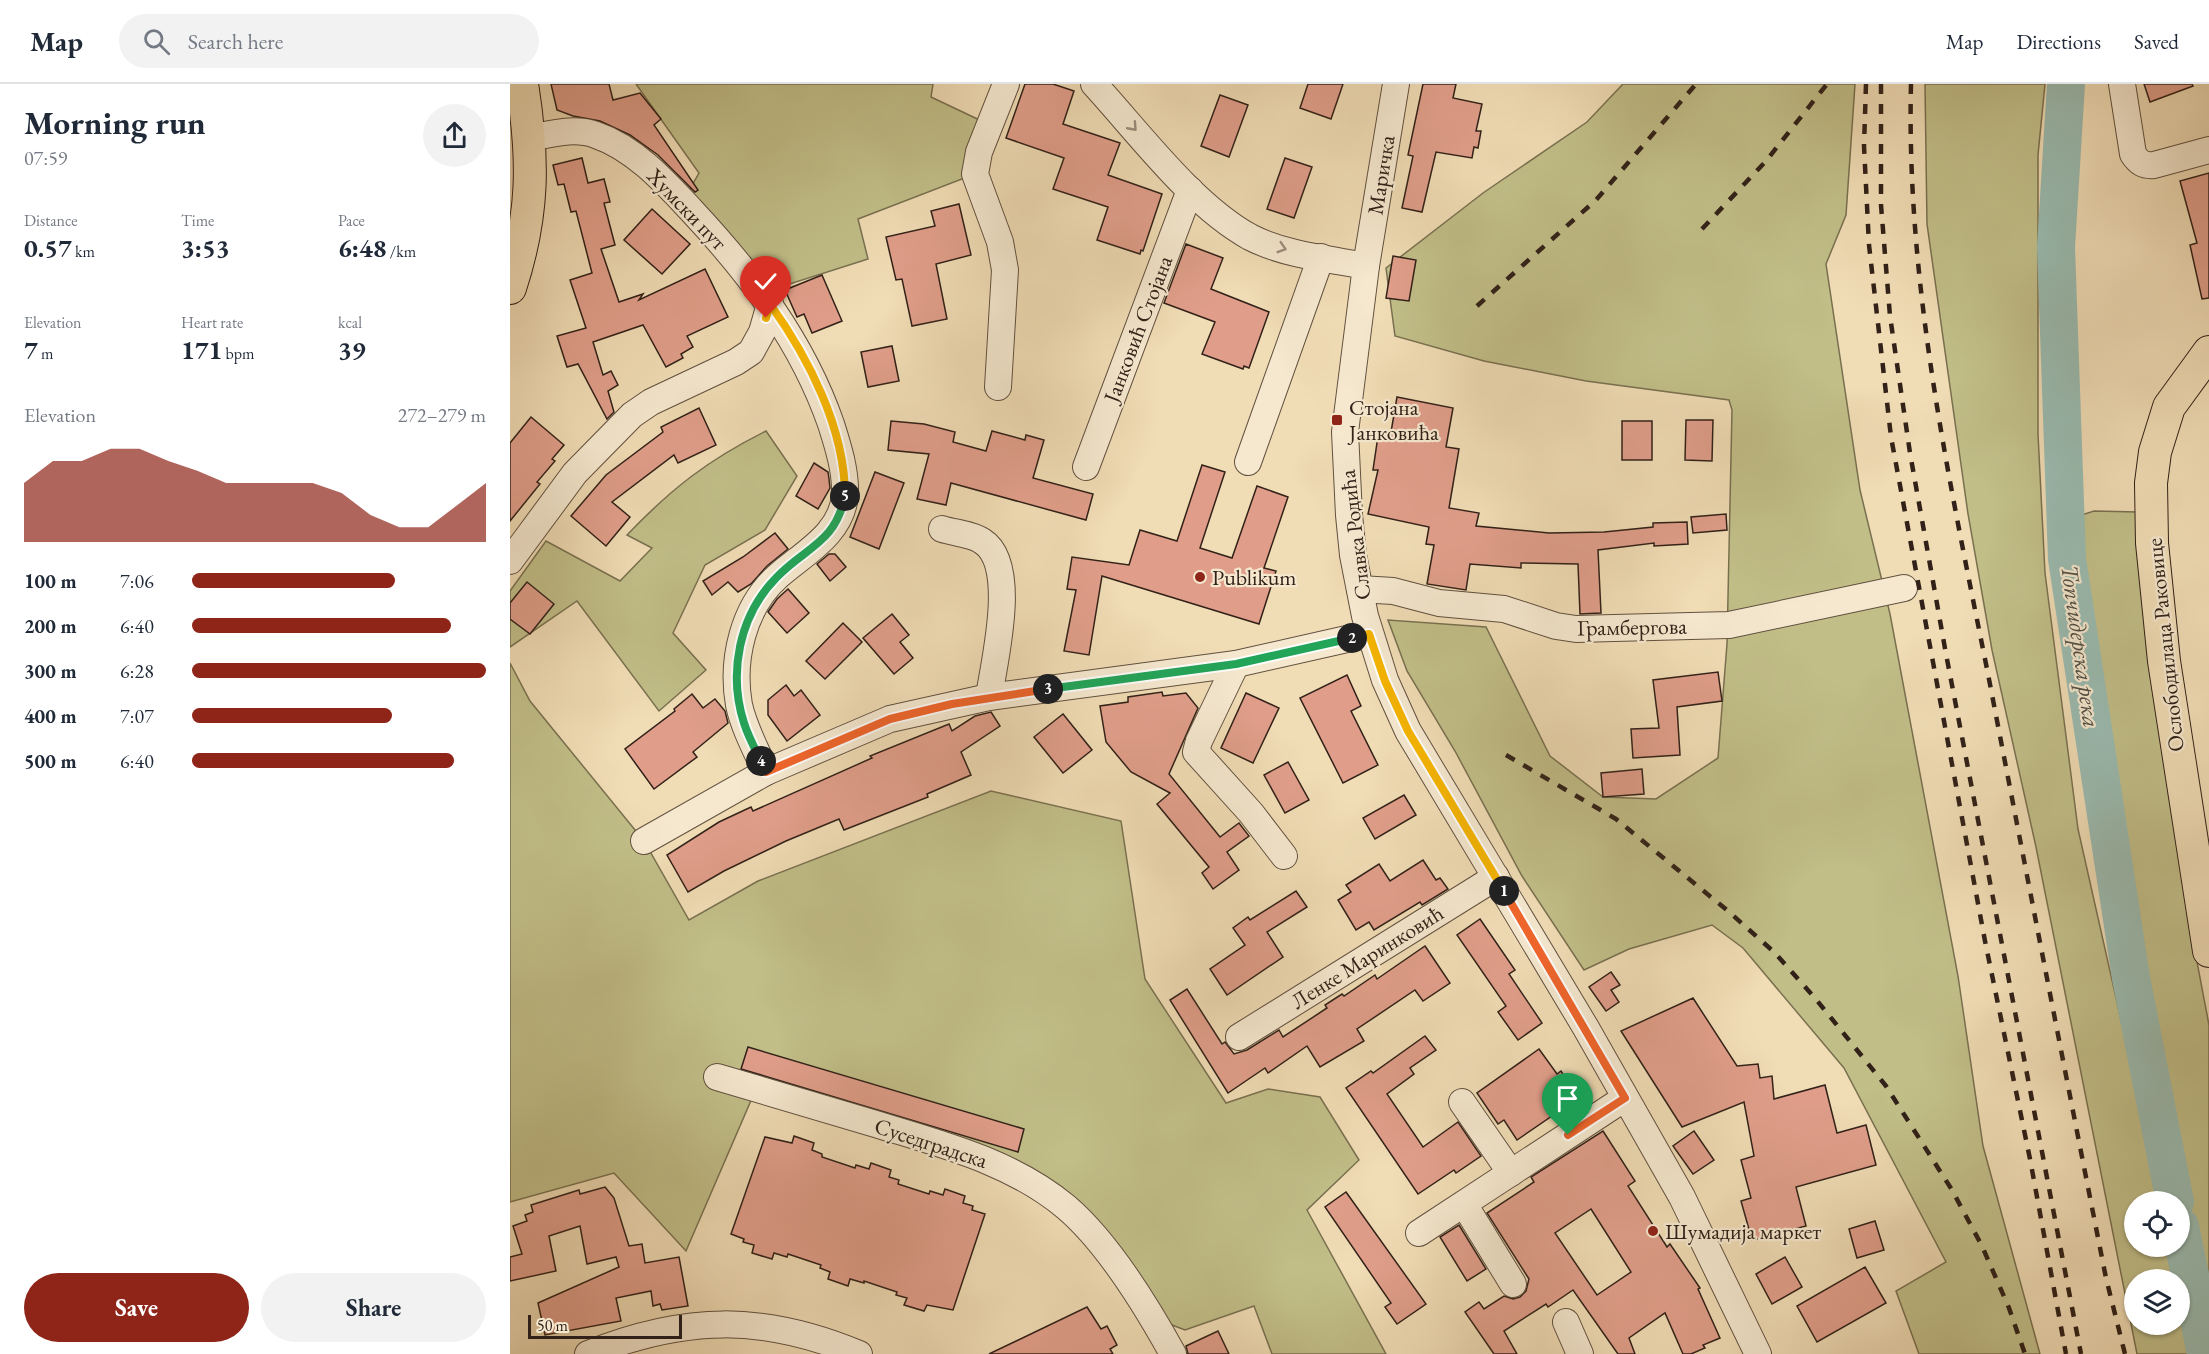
<!DOCTYPE html>
<meta charset="utf-8">
<style>
:root{--surface:#fff;--page:#f2f2f3;--text:#1f2937;--muted:#747a83;--line:#e0e1e3;--accent:#8f2418}
body{margin:0;font-family:"EB Garamond",serif;background:var(--page);color:var(--text);height:100vh;display:flex;flex-direction:column;font-size:22px;white-space:nowrap}
*{box-sizing:border-box;margin:0}
p{font-size:20px;color:var(--muted)}
.icon{flex:none;width:33px;height:33px;fill:none;stroke:currentColor;stroke-width:2;stroke-linecap:round;stroke-linejoin:round}
.map{position:relative;flex:1;overflow:hidden}
.drawer{display:flex;flex-direction:column;background:var(--surface);width:510px}
.drawer>*{flex:none}
.fabs{position:absolute;left:1614px;top:1107px;display:grid;gap:12px}
.fabs a{display:grid;place-items:center;width:66px;height:66px;border-radius:50%;background:var(--surface);box-shadow:0 2px 4px #0004;font-size:30px}
.scale{position:absolute;left:18px;bottom:15px;width:154px;box-sizing:border-box;padding-left:6px;border:3px solid #312118;border-top:0;font-size:16px;line-height:21px;white-space:nowrap;color:#312118;-webkit-text-stroke:4px #f5e8cf;paint-order:stroke}
.pin{position:absolute;display:grid;place-items:center;width:51px;height:51px;color:#fff;margin:-62px -26px;border-radius:50% 50% 50% 0;rotate:-45deg;box-shadow:0 0 6px #0007}
.pin .icon{rotate:45deg}
.km{position:absolute;width:30px;height:30px;margin:-15px;border-radius:50%;background:#222;color:#fff;font-size:16px;line-height:30px;text-align:center}
.round{display:grid;place-items:center;flex:none;width:63px;height:63px;border-radius:32px;background:var(--page)}
.headline{display:flex;align-items:center;justify-content:space-between;height:102px;padding:0 24px}
h1{font-size:33px;font-weight:700;line-height:45px}
.metrics{display:grid;grid-template-columns:repeat(3,1fr);gap:9px;height:102px;padding:6px 24px}
.metrics div{display:grid;align-content:center}
.metrics b{font-size:26px;font-weight:700}
.metrics small{font-size:16px;font-weight:400}
.metrics p{font-size:16px}
.chart{height:168px;padding:12px 24px}
.chart p{display:flex;justify-content:space-between}
.chart svg{width:100%;height:108px;margin-top:6px;fill:var(--accent);opacity:.7}
.action{display:flex;gap:12px;margin-top:auto;padding:12px 24px}
.action a{flex:1;height:69px;border-radius:36px;background:var(--accent);color:#fff;font-size:24px;font-weight:700;line-height:69px;text-align:center}
.action a+a{background:var(--page);color:var(--text)}
ul{padding:0 24px;list-style:none;font-size:20px}
li{display:grid;grid-template-columns:96px 72px 1fr;align-items:center;height:45px}
li i{height:15px;border-radius:8px;background:var(--accent)}
header{display:flex;align-items:center;gap:36px;box-sizing:border-box;height:84px;padding:0 30px;background:var(--surface);border-bottom:2px solid var(--line)}
header strong{font-size:28px}
nav{display:flex;gap:33px;margin-inline-start:auto;font-size:21px}
.search{width:420px;height:54px;background:var(--page);display:flex;align-items:center;gap:15px;box-sizing:border-box;padding:0 21px;border-radius:33px;color:var(--muted);font-size:22px}
main{display:flex;flex:1;min-height:0}
.map>svg:first-child{display:block}
.green{fill:#c1be88;stroke:#797050;stroke-width:1.5}
.lines{fill:none;stroke-linecap:round;stroke-linejoin:round}
.stream{stroke:#707d73;stroke-width:6}
.river{stroke:#9abbb0;stroke-width:38}
.building{fill:#e09e8a;stroke:#312118;stroke-width:1.5;fill-rule:evenodd}
.minor-casing{stroke:#61503f;stroke-width:28}
.major-casing{stroke:#312118;stroke-width:34}
.minor{stroke:#f5e8cf;stroke-width:26}
.major{stroke:#f0dcb5;stroke-width:32}
.rail{stroke:#312118;stroke-width:4.5;stroke-dasharray:10 10;stroke-linecap:butt}
.oneway{stroke:#9d8e7d}
.split-1-casing{stroke:#fff;stroke-width:12}
.split-2-casing{stroke:#fff;stroke-width:12}
.split-3-casing{stroke:#fff;stroke-width:12}
.split-4-casing{stroke:#fff;stroke-width:12}
.split-5-casing{stroke:#fff;stroke-width:12}
.split-6-casing{stroke:#fff;stroke-width:12}
.split-1{stroke:#f0652b;stroke-width:8}
.split-2{stroke:#f5b400;stroke-width:8}
.split-3{stroke:#22a559;stroke-width:8}
.split-4{stroke:#f0652b;stroke-width:8}
.split-5{stroke:#22a559;stroke-width:8}
.split-6{stroke:#f5b400;stroke-width:8}
.poi-dot{fill:#8f2418;stroke:#f5e8cf;stroke-width:2}
.labels{text-anchor:middle;dominant-baseline:central;stroke-width:4.5;stroke-linejoin:round;paint-order:stroke}
.street-label{font-size:22px;fill:#312118;stroke:#f5e8cf}
.poi-label{font-size:22px;fill:#312118;stroke:#f5e8cf;text-anchor:start}
.water-label{font-size:24px;font-style:italic;fill:#504f46;stroke:#f5e8cf}
</style>
<header>
<strong>Map</strong>
<div class="search"><svg class="icon" aria-label="search" viewBox="0 0 24 24"><circle cx="10" cy="10" r="6"/><path d="M15 15l6 6"/></svg>Search here</div>
<nav><a>Map</a><a>Directions</a><a>Saved</a></nav>
</header>
<main>
<section class="drawer">
<div class="headline"><div><h1>Morning run</h1><p>07:59</p></div><a class="round"><svg class="icon" aria-label="share" viewBox="0 0 24 24"><path d="M12 15V3M7 8l5-5 5 5M5 13v7h14v-7"/></svg></a></div>
<div class="metrics">
<div><p>Distance</p><b>0.57<small> km</small></b></div>
<div><p>Time</p><b>3:53</b></div>
<div><p>Pace</p><b>6:48<small> /km</small></b></div>
</div>
<div class="metrics">
<div><p>Elevation</p><b>7<small> m</small></b></div>
<div><p>Heart rate</p><b>171<small> bpm</small></b></div>
<div><p>kcal</p><b>39</b></div>
</div>
<div class="chart"><p><span>Elevation</span>272–279 m</p>
<svg viewBox="0 0 160 44" preserveAspectRatio="none"><path d="M0 44V20L10 11L20 11L30 6L40 6L50 11L60 15L70 20L80 20L90 20L100 20L110 24L120 33L130 38L140 38L150 29L160 20V44z"/></svg>
</div>
<ul>
<li><b>100 m</b>7:06<i style="width:69%"></i></li>
<li><b>200 m</b>6:40<i style="width:88%"></i></li>
<li><b>300 m</b>6:28<i style="width:100%"></i></li>
<li><b>400 m</b>7:07<i style="width:68%"></i></li>
<li><b>500 m</b>6:40<i style="width:89%"></i></li>
</ul>
<div class="action"><a>Save</a><a>Share</a></div>
</section>
<div class="map">
<svg width="1699" height="1270" viewBox="0 0 1699 1270">
<rect width="100%" height="100%" fill="#f0dcb5"/>
<filter id="stains"><feTurbulence type="fractalNoise" baseFrequency=".00333" numOctaves="4"/><feColorMatrix values="0 0 0 0 .2 0 0 0 0 .09 0 0 0 0 .02 0 0 0 .5 -.17"/></filter>
<radialGradient id="worn" r=".72"><stop offset=".6" stop-color="#630" stop-opacity="0"/><stop offset="1" stop-color="#630" stop-opacity=".3"/></radialGradient>
<g class="green">
<polygon points="126,0 423,0 421,13 480,41 465,90 348,135 358,175 261,206 173,117 189,89"/>
<polygon points="1113,0 1345,0 1336,131 1316,180 1350,406 1380,530 1448,892 1473,1062 1530,1270 1409,1270 1386,1207 1436,1178 1334,984 1233,864 1202,841 1119,865 1074,886 1012,792 945,667 897,587 878,536 976,543 1040,672 1093,713 1146,715 1208,674 1217,560 1222,326 1219,316 1076,297 974,277 885,252 876,184 973,109 1077,38"/>
<polygon points="1415,0 1535,0 1528,71 1528,350 1535,489 1568,745 1620,976 1648,1117 1624,1118 1624,1162 1657,1163 1663,1195 1624,1196 1624,1240 1670,1240 1670,1227 1678,1270 1627,1270 1526,763 1482,566 1458,430 1417,140"/>
<path d="M256 347 287 392 255 446 195 481 163 549 196 586 149 627 67 517 0 563V507L36 457 110 497 142 464 117 451C162 404 198 376 256 347Z"/>
<polygon points="1584,427 1628,428 1679,836 1699,941 1699,1270 1670,1144 1670,1118 1665,1117 1608,810 1557,475 1556,436"/>
<polygon points="0,579 20,617 134,757 179,836 248,797 481,707 611,737 635,895 716,1019 758,1005 810,1013 849,1076 797,1126 876,1270 762,1270 744,1222 675,1246 641,1233 555,1122 466,1071 246,1005 176,1167 104,1089 0,1118"/>
</g>
<g class="lines">
<polyline class="stream" points="1555,421 1567,429"/>
<g class="river">
<polyline points="1556,0 1546,163 1557,475 1621,894 1665,1118"/>
<polyline points="1670,1142 1696,1270"/>
</g>
</g>
<g class="building">
<polygon points="41,0 99,0 103,16 130,9 151,35 144,41 188,106 185,108 148,71 120,51 90,37 63,32 47,26"/>
<polygon points="515,0 543,0 564,7 553,40 610,59 598,91 652,110 633,167 631,166 630,170 587,156 598,123 543,105 554,74 496,54"/>
<polygon points="798,0 833,0 821,35 790,24"/>
<polygon points="913,0 946,0 943,14 972,20 966,47 971,47 968,64 964,63 962,74 926,68 912,128 892,124 903,72 898,71"/>
<polygon points="1634,0 1682,0 1683,2 1640,18"/>
<polygon points="710,11 738,21 719,73 691,62"/>
<polygon points="72,74 78,99 94,95 100,118 94,119 105,161 91,165 109,218 133,210 129,216 195,185 218,233 177,252 183,263 171,270 173,274 156,283 133,241 83,258 93,291 101,287 108,301 98,307 104,328 97,335 68,280 57,283 47,252 76,244 60,196 82,189 66,127 61,128 54,100 48,101 43,81"/>
<polygon points="775,74 802,83 784,134 757,125"/>
<polygon points="1699,89 1699,214 1692,215 1680,161 1687,159 1670,97"/>
<polygon points="449,120 461,171 426,180 437,235 402,242 392,195 386,196 376,153 425,142 421,127"/>
<polygon points="142,125 180,160 152,190 114,156"/>
<polygon points="676,160 713,174 701,205 759,228 739,284 734,282 733,285 692,270 705,238 654,219"/>
<polygon points="883,172 906,176 899,217 876,214"/>
<polygon points="312,191 332,237 302,249 294,230 287,233 275,206"/>
<polygon points="382,262 389,297 358,303 351,268"/>
<polygon points="887,313 943,324 936,363 949,365 939,424 969,429 966,442 1039,449 1094,448 1143,443 1143,439 1177,438 1178,460 1144,462 1144,459 1088,466 1091,529 1070,530 1068,480 1011,479 1011,484 960,480 956,506 917,500 924,461 916,460 919,443 858,430 868,386 863,386 868,352 880,354"/>
<polygon points="189,324 206,361 168,379 164,371 102,418 120,433 96,462 61,432 96,391 153,348 151,343"/>
<polygon points="21,333 54,361 42,375 45,377 27,398 30,400 0,437 0,359"/>
<polygon points="1176,336 1203,336 1202,377 1175,376"/>
<polygon points="381,337 414,340 445,348 443,358 476,367 482,347 515,356 516,351 534,356 523,394 583,410 576,436 441,399 436,421 407,415 419,370 378,366"/>
<rect x="1112" y="337" width="30" height="39"/>
<polygon points="304,379 318,388 319,395 320,404 308,425 286,412"/>
<polygon points="692,381 715,388 690,464 722,474 747,402 778,413 754,484 766,487 749,540 592,492 579,571 554,567 566,506 557,505 562,473 619,481 630,446 667,457"/>
<polygon points="365,388 394,399 369,465 340,453"/>
<polygon points="1216,430 1217,446 1183,449 1181,433"/>
<polygon points="265,449 278,465 257,482 241,500 228,508 218,498 202,511 193,497 233,473"/>
<polygon points="319,470 325,470 336,483 320,497 307,480"/>
<polygon points="17,498 44,520 20,550 0,535 0,519"/>
<polygon points="278,505 299,529 277,549 258,528 267,515"/>
<polygon points="382,530 399,551 390,558 403,574 384,590 353,554"/>
<polygon points="333,539 352,558 315,595 296,577"/>
<polygon points="1208,588 1212,617 1167,623 1170,671 1123,674 1121,645 1149,644 1143,596"/>
<polygon points="837,591 851,622 841,627 868,681 833,699 790,614"/>
<polygon points="276,601 284,612 291,606 310,631 277,657 258,631 258,616"/>
<polygon points="652,608 653,612 676,609 688,624 659,690 710,753 729,739 739,752 717,768 729,786 703,805 692,789 699,783 647,720 660,709 621,688 596,658 590,622 618,618 618,613"/>
<polygon points="736,609 769,624 743,679 711,664"/>
<polygon points="182,610 193,624 205,615 215,627 218,639 183,668 187,673 144,705 115,665 165,627 164,625"/>
<polygon points="481,628 490,642 451,668 461,691 417,710 418,713 334,746 329,735 276,757 214,787 178,808 157,771 209,738 241,723 243,727 362,674 360,672 439,640 442,647 465,632"/>
<polygon points="553,630 582,666 553,689 524,653"/>
<polygon points="778,678 799,716 775,729 754,691"/>
<polygon points="1132,685 1134,710 1093,713 1091,689"/>
<polygon points="894,711 906,731 865,755 853,734"/>
<polygon points="913,776 926,796 930,794 938,805 912,821 910,818 864,846 859,838 846,846 828,816 841,808 836,801 869,780 880,797"/>
<polygon points="786,807 797,823 757,848 773,873 717,911 700,885 735,861 723,844 738,833 740,836"/>
<polygon points="970,835 1005,886 999,890 1032,939 1008,956 988,928 996,922 947,851"/>
<polygon points="915,862 940,899 913,917 905,906 847,945 854,957 810,983 797,962 758,989 755,984 718,1009 660,916 677,905 712,960 715,958 724,970 737,966 769,946 773,953 817,924 815,921 832,910 834,912 865,891 867,895"/>
<polygon points="1101,888 1110,901 1101,906 1109,918 1096,927 1079,903"/>
<polygon points="1183,914 1227,982 1248,980 1250,994 1262,992 1264,1015 1315,1001 1327,1049 1356,1041 1366,1081 1286,1103 1296,1142 1242,1156 1231,1117 1241,1114 1231,1076 1244,1072 1234,1018 1172,1043 1111,947"/>
<polygon points="915,952 926,966 900,984 904,990 877,1010 913,1063 948,1038 971,1072 946,1089 944,1086 908,1110 836,1004 861,987 863,989"/>
<polygon points="238,963 514,1045 508,1068 231,985"/>
<polygon points="1029,965 1047,990 1051,987 1072,1018 1048,1034 1045,1030 1007,1056 994,1036 988,1040 967,1009"/>
<path d="M1093 1047 1125 1097 1118 1102 1157 1163 1160 1160 1190 1204 1188 1205 1210 1254 1193 1261 1195 1264 1181 1270H1173L1155 1229 1119 1254 1125 1270H1108L1063 1206 1038 1223 1036 1220 994 1247 1007 1270H984L955 1228 969 1218 974 1225 994 1212 1003 1215 1010 1213 1016 1207 1019 1195 977 1129 1024 1098 1021 1093ZM1081 1125 1121 1188 1087 1211 1045 1149Z"/>
<polygon points="1184,1047 1204,1076 1183,1090 1163,1062"/>
<polygon points="284,1052 304,1059 302,1066 312,1070 312,1073 345,1084 346,1081 359,1085 361,1079 381,1086 379,1093 389,1096 388,1100 419,1110 420,1107 433,1111 435,1105 455,1112 453,1119 463,1122 462,1126 475,1130 443,1226 417,1221 414,1227 394,1221 397,1214 386,1211 387,1208 354,1197 354,1199 340,1195 338,1202 318,1195 320,1188 310,1184 311,1181 278,1170 277,1173 264,1169 262,1175 242,1169 244,1161 233,1158 234,1155 221,1150 255,1053 282,1059"/>
<polygon points="95,1103 104,1114 119,1162 132,1160 135,1179 169,1173 178,1222 152,1226 150,1220 143,1222 141,1207 106,1214 111,1237 35,1251 28,1219 109,1183 106,1173 77,1180 70,1142 39,1152 46,1187 0,1197 0,1173 12,1170 3,1142 17,1137 15,1131 23,1128 21,1121 69,1106 70,1110"/>
<polygon points="836,1108 916,1220 887,1240 875,1223 881,1219 815,1123"/>
<polygon points="1365,1137 1374,1166 1347,1174 1339,1145"/>
<polygon points="949,1141 976,1185 957,1197 930,1153"/>
<polygon points="1275,1173 1292,1203 1262,1220 1246,1190"/>
<polygon points="1355,1183 1376,1219 1307,1258 1287,1222"/>
<polygon points="577,1223 591,1245 597,1242 607,1261 600,1265 603,1270 479,1270"/>
<polygon points="708,1247 719,1270 678,1270 676,1262"/>
</g>
<g class="lines">
<g class="minor-casing">
<g id="minor">
<path d="M584 0C629 49 682 121 740 153 775 171 818 175 856 182"/>
<polyline points="886,0 856,182 835,348 839,431 843,471 855,532 875,596 898,647 1076,944 1172,1113 1248,1270"/>
<path d="M1612 0 1623 70C1629 79 1634 82 1644 81L1699 66"/>
<path d="M20 54C42 50 64 43 86 51 124 64 154 97 181 126 240 189 292 257 321 340 328 362 336 387 335 411 332 450 294 469 268 492 233 523 221 576 229 621 234 644 246 666 256 688"/>
<polyline points="488,303 495,186 490,158 465,90 469,68 496,0"/>
<polyline points="738,378 811,173"/>
<polyline points="576,383 680,106"/>
<path d="M432 445C444 449 462 450 472 457 509 480 484 577 479 613"/>
<polyline points="0,477 65,389 122,331 141,318 226,278 241,268 252,248 260,220"/>
<polyline points="850,505 883,507 929,519 994,525 1046,542 1066,545 1219,541 1394,504"/>
<polyline points="726,580 689,657 686,668 741,729 774,772"/>
<polyline points="134,757 256,688 380,635 479,613 726,580 859,550"/>
<polyline points="729,953 986,793"/>
<path d="M207 993C261 1009 315 1025 369 1041 434 1061 502 1078 556 1123 596 1157 637 1223 663 1270"/>
<polyline points="952,1018 1001,1089"/>
<polyline points="954,1120 1003,1200"/>
<polyline points="909,1149 1115,1014"/>
<polyline points="1056,1238 1070,1270"/>
<path d="M78 1270C175 1231 253 1230 349 1270"/>
</g>
</g>
<g class="major-casing">
<g id="major">
<path d="M0 204C24 131 24 75 12 0"/>
<polyline points="1699,268 1659,323 1645,368 1641,399 1642,459 1654,577 1699,867"/>
</g>
</g>
<use href="#minor" class="minor"/>
<use href="#major" class="major"/>
<g class="rail">
<polyline points="1356,0 1354,62 1359,161 1381,353 1475,857 1520,1075 1556,1270"/>
<polyline points="1371,0 1371,121 1380,232 1400,369 1436,570 1571,1270"/>
<path d="M1401 0C1396 199 1439 396 1478 590 1517 792 1556 993 1596 1194L1615 1270"/>
<polyline points="1192,145 1256,77 1317,0"/>
<polyline points="967,222 1086,116 1186,0"/>
<polyline points="996,671 1106,735 1218,827 1264,868 1305,914 1376,1002 1442,1106 1472,1162 1499,1224 1515,1270"/>
</g>
</g>
<defs><path id="oneway-chevron" d="M-2-3.5L2.5 0L-2 3.5" fill="none" stroke-width="1.6" stroke-linecap="round" stroke-linejoin="round" transform="scale(1.5)"/></defs>
<g class="oneway">
<use href="#oneway-chevron" transform="translate(623 43) rotate(48)"/>
<use href="#oneway-chevron" transform="translate(772 164) rotate(17)"/>
</g>
<g class="lines">
<g class="split-1-casing">
<polyline id="split-1" points="994,807 1115,1014 1058,1051"/>
</g>
<g class="split-2-casing">
<polyline id="split-2" points="842,554 859,550 875,597 898,647 994,807"/>
</g>
<g class="split-3-casing">
<polyline id="split-3" points="538,605 726,580 842,554"/>
</g>
<g class="split-4-casing">
<polyline id="split-4" points="251,677 256,688 380,635 442,620 538,605"/>
</g>
<g class="split-5-casing">
<path id="split-5" d="M251 677C245 665 238 652 234 639 218 589 229 532 266 494 295 463 325 460 335 412"/>
</g>
<g class="split-6-casing">
<path id="split-6" d="M256 234 260 220C298 273 335 344 335 412"/>
</g>
<use href="#split-1" class="split-1"/>
<use href="#split-2" class="split-2"/>
<use href="#split-3" class="split-3"/>
<use href="#split-4" class="split-4"/>
<use href="#split-5" class="split-5"/>
<use href="#split-6" class="split-6"/>
</g>
<g class="poi-dot">
<rect x="821" y="330" width="12" height="12" rx="3"/>
<circle cx="690" cy="493" r="6"/>
<circle cx="1143" cy="1147" r="6"/>
</g>
<g class="labels">
<g class="street-label">
<text transform="translate(871 91) rotate(-81)">Маричка</text>
<text transform="translate(177 125) rotate(46)">Хумски пут</text>
<text transform="translate(628 245) rotate(-69)">Јанковић Стојана</text>
<text transform="translate(845 451) rotate(-97)">Славка Родића</text>
<text transform="translate(1122 543) rotate(-1)">Грамбергова</text>
<text transform="translate(1655 561) rotate(-96)">Ослободилаца Раковице</text>
<text transform="translate(857 873) rotate(-32)">Ленке Маринковић</text>
<text transform="translate(421 1059) rotate(18)">Суседградска</text>
</g>
<g class="poi-label">
<text x="839" y="323">Стојана<tspan x="839" dy="25">Јанковића</tspan></text>
<text x="702" y="493">Publikum</text>
<text x="1155" y="1147">Шумадија маркет</text>
</g>
<g class="water-label">
<text transform="translate(1571 562) rotate(82)">Топчидерска река</text>
</g>
</g>
<rect width="100%" height="100%" filter="url(#stains)"/>
<rect width="100%" height="100%" fill="url(#worn)"/>
</svg>
<div class="fabs">
<a><svg class="icon" aria-label="locate" viewBox="0 0 24 24"><circle cx="12" cy="12" r="6"/><path d="M12 2v4M12 18v4M2 12h4M18 12h4"/></svg></a>
<a><svg class="icon" aria-label="layers" viewBox="0 0 24 24"><path d="M12 4l9 5-9 5-9-5zM3 14l9 5 9-5"/></svg></a>
</div>
<div class="scale">50 m</div>
<div class="pin" style="left:1058px;top:1051px;background:#1e9e55"><svg class="icon" aria-label="arrive" viewBox="0 0 24 24"><path d="M6 21V4h12l-3 4 3 4H6"/></svg></div>
<div class="pin" style="left:256px;top:234px;background:#d93025"><svg class="icon" aria-label="check" viewBox="0 0 24 24"><path d="M5 12l5 5 9-10"/></svg></div>
<b class="km" style="left:994px;top:807px">1</b>
<b class="km" style="left:842px;top:554px">2</b>
<b class="km" style="left:538px;top:605px">3</b>
<b class="km" style="left:251px;top:677px">4</b>
<b class="km" style="left:335px;top:412px">5</b>
</div>
</main>
